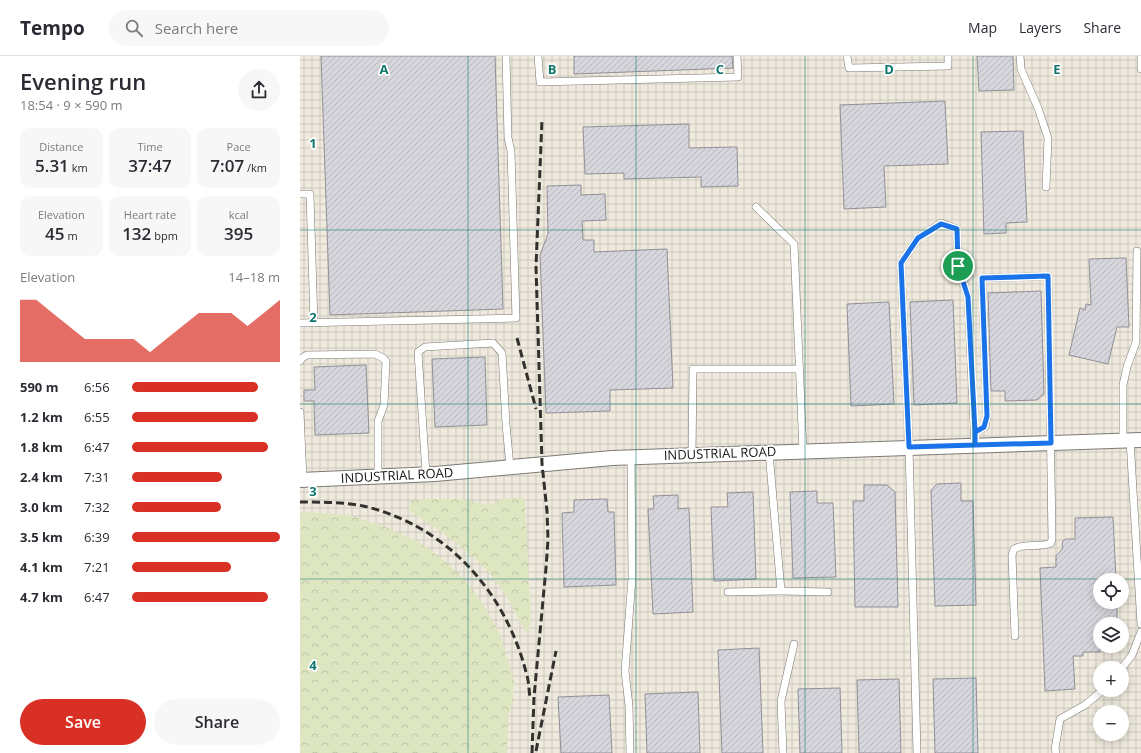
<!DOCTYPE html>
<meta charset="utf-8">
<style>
:root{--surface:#fff;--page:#f7f7f7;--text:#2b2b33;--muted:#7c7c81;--line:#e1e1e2;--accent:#d93025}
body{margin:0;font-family:"Open Sans",sans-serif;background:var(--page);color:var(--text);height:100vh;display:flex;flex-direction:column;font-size:15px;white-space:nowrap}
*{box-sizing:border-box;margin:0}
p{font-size:13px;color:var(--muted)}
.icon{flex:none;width:22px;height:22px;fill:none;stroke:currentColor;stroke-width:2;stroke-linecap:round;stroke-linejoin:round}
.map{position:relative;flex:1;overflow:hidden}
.side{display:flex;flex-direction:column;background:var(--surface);width:300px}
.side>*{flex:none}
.controls{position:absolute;left:793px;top:517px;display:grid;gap:8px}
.controls a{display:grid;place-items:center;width:36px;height:36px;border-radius:50%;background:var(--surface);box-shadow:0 2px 10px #0003;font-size:20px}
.pin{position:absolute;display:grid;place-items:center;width:34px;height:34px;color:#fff;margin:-17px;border:2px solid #fff;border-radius:50%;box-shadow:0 1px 4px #0007}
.round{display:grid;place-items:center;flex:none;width:42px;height:42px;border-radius:21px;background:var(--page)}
.summary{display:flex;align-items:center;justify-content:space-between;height:68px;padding:0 20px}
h1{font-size:22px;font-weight:600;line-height:30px}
.figures{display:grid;grid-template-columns:repeat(3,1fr);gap:6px;height:68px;padding:4px 20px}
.figures div{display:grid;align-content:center;border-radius:10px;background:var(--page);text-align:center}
.figures b{font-size:17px;font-weight:600}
.figures small{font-size:11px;font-weight:400}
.figures p{font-size:11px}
.chart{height:112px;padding:8px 20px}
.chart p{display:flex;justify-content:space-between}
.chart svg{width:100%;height:72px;margin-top:4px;fill:var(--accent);opacity:.7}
.button{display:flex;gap:8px;margin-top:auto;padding:8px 20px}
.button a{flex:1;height:46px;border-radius:24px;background:var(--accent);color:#fff;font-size:16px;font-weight:600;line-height:46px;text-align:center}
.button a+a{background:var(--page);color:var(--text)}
ul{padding:0 20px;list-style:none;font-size:13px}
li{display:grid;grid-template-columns:64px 48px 1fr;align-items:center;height:30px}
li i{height:10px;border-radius:5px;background:var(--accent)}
header{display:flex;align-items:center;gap:24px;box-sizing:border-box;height:56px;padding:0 20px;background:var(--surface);border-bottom:1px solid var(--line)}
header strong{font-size:19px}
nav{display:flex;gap:22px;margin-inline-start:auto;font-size:14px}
.search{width:280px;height:36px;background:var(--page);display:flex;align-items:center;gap:10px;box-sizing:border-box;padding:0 14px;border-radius:22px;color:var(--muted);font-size:15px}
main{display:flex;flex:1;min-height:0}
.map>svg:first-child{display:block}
.industrial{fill:url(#industrial-grid);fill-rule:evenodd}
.forest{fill:url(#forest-crowns)}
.building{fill:url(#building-hatch);stroke:#909096}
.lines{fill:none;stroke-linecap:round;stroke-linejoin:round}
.service-casing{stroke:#7c7a75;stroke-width:8}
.minor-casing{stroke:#7c7a75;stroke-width:16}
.service{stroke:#fff;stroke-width:7}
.minor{stroke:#fff;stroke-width:14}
.rail{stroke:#32312f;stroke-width:3;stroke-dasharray:8 4;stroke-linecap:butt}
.route-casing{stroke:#fff;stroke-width:8}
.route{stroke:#1a73e8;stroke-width:5}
.grid{fill:none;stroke:#0f766e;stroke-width:1;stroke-opacity:0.55}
.labels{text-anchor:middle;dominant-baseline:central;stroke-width:3.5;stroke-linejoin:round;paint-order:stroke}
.street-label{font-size:13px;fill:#181715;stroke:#fff}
.grid-label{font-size:13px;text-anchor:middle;font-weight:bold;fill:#0f766e;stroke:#fff;stroke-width:3.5;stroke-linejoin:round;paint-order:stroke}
</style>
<header>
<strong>Tempo</strong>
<div class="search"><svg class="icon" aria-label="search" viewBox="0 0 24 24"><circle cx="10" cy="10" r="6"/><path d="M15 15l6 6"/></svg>Search here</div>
<nav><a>Map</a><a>Layers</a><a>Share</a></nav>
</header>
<main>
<section class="side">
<div class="summary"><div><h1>Evening run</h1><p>18:54 · 9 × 590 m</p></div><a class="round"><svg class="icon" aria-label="share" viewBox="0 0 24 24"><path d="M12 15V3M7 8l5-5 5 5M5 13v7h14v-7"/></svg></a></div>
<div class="figures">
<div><p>Distance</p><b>5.31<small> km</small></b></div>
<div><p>Time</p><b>37:47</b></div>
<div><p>Pace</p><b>7:07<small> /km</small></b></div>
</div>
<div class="figures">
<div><p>Elevation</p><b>45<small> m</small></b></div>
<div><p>Heart rate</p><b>132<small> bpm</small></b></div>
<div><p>kcal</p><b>395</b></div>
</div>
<div class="chart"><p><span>Elevation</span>14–18 m</p>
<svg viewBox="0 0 160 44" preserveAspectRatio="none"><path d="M0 44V6L10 6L20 14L30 22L40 30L50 30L60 30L70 30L80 38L90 30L100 22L110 14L120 14L130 14L140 22L150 14L160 6V44z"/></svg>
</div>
<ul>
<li><b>590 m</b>6:56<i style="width:85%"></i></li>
<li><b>1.2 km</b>6:55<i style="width:85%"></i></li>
<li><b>1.8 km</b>6:47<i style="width:92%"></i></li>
<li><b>2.4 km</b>7:31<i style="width:61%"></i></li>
<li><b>3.0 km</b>7:32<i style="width:60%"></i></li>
<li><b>3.5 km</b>6:39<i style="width:100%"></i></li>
<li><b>4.1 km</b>7:21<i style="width:67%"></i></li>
<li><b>4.7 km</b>6:47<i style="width:92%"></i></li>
</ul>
<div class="button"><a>Save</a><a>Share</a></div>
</section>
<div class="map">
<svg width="841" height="697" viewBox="0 0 841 697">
<defs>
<pattern id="industrial-grid" width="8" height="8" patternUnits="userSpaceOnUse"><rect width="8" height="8" fill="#efeadd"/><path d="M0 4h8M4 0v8" fill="none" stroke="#ccc8bd"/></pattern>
<pattern id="forest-crowns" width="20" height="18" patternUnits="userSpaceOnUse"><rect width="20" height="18" fill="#dee6c1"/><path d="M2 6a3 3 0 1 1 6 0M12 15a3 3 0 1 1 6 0" fill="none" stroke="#bec5a5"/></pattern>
<pattern id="building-hatch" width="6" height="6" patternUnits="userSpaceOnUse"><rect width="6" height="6" fill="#d7d6dd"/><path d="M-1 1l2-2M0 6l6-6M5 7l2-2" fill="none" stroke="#b8b7bd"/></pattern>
</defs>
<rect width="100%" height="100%" fill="#faf8f1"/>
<path class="industrial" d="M0 0H841V697H0ZM800 524H822V546H800ZM800 568H822V590H800ZM800 612H822V634H800ZM800 656H822V678H800Z"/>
<g class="forest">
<path d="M207 442H223L225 446 231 565 229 573 226 576C218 564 213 550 205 538 183 503 145 477 111 456L108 450 111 445 126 443H161L187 449Z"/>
<polygon points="5,456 49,459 86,471 119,486 144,504 164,523 183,548 200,578 214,625 213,645 208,660 207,697 0,697 0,457"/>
</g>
<g class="building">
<polygon points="21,0 195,0 203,253 30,259"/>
<polygon points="274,0 432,0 433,12 274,18"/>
<polygon points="677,0 713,0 714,34 679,35"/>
<polygon points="645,45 648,108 584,110 586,151 544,153 540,49"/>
<polygon points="389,68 389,92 437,91 438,130 401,131 401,121 324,123 324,117 285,118 283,71"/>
<polygon points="723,75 727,166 706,167 706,177 684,178 681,76"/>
<polygon points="281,129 281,139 305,138 306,164 282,165 283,184 294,184 294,196 367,193 373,332 310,334 310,355 246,357 240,199 248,178 247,130"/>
<polygon points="826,202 829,271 817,271 808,308 769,299 780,252 785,254 786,248 791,249 789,203"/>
<polygon points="741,235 744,338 737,344 705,345 705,335 691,335 688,237"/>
<polygon points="653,244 657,347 614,349 610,246"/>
<polygon points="589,246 594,348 551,350 547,248"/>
<polygon points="185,301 187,369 135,371 132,303"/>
<polygon points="66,309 69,377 15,379 14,345 4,345 4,334 15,334 14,311"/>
<polygon points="661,427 661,445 673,445 676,549 635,550 631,434 637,428"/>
<polygon points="564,429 587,429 595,436 598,551 555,551 553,445 564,445"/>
<polygon points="517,435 517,447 533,447 536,521 493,522 490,436"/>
<polygon points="453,436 456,523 414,525 411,451 428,451 427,437"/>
<polygon points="378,439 378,453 389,452 393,556 353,558 348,453 354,453 353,440"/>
<polygon points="307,443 308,456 314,456 316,529 264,531 262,457 274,456 274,444"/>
<polygon points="813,461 816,524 800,524 800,546 817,546 817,563 806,563 806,568 800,568 800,596 783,596 783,600 773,600 775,633 745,635 740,512 756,511 756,500 763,492 762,488 763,485 766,483 775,483 775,462"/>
<polygon points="459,592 463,697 422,697 418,594"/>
<polygon points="676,622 678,697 635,697 633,623"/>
<polygon points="599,623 601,697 559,697 557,624"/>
<polygon points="540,632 542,697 500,697 498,633"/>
<polygon points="398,636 400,697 347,697 345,638"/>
<polygon points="309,639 312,697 261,697 258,641"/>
</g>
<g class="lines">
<g class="service-casing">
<g id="service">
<polyline points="238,0 240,26 438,21 437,0"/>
<polyline points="547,0 549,12 648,10 648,0"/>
<polyline points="720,0 721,13 738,52 748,82 746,131"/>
<polyline points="841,0 841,13"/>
<polyline points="0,138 10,138 14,267"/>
<polyline points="456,151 494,188 503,395"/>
<polyline points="0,267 216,262 211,95 208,82 206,0"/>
<polyline points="0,305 2,302 7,299 75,298 83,302 86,305 84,349 78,365 78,421"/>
<polyline points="0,356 3,424"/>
<path d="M675 376 685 371 687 360 682 222 748 220 752 483 751 487C739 492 725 487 714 493L712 499 715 580"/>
<polyline points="823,384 823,329 827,311 836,286 837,195"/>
<polyline points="830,384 841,568"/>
<polyline points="392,398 393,313 499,313"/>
<polyline points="126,418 118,296 125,291 193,287 202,297 206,368 210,411"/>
<polyline points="481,535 528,536"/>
<polyline points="428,536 481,535 469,396"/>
<polyline points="822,612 832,599 841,576"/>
<polyline points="330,697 329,650 325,615 332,522 331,401"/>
<polyline points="483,697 481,645 494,588"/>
<polyline points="617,697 609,391 601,207 618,182 641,167 657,173 658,210 668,241 675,389"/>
<polyline points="756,697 755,693 760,663 785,649 803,634"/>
</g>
</g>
<g class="minor-casing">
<polyline id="minor" points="0,424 135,418 312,402 841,384"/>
</g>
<use href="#service" class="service"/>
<use href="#minor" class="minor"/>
<g class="rail">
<polyline points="217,282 236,353"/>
<path d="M0 446C20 446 44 446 63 450 146 469 205 535 226 616 229 625 229 634 230 643"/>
<polyline points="236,695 256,595"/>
<polyline points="232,697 234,641 246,512 248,484 247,455 242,408 236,211 242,64"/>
</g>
</g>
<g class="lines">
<g class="route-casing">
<polyline id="route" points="658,210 668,241 675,376 675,389 751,387 748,220 682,222 687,360 684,371 675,376 675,389 609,391 601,207 618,182 641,168 657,173 658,210"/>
</g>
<use href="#route" class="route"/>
</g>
<path class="grid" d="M168 0V697M336 0V697M505 0V697M673 0V697M0 174H841M0 348H841M0 523H841"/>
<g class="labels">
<g class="street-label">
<text transform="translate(420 397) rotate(-2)">INDUSTRIAL ROAD</text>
<text transform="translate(97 419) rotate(-3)">INDUSTRIAL ROAD</text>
</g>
</g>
<g class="grid-label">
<text x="84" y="18">A</text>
<text x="252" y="18">B</text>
<text x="420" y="18">C</text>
<text x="589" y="18">D</text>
<text x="757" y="18">E</text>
<text x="13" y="92">1</text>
<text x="13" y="266">2</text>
<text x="13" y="440">3</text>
<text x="13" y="614">4</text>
</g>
</svg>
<div class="controls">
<a><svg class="icon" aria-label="locate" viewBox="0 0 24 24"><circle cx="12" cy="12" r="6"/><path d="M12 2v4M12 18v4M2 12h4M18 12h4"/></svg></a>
<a><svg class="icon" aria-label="layers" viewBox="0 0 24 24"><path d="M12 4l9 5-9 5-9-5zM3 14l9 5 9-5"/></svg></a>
<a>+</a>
<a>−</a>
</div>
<div class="pin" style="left:658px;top:210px;background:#1e9e55"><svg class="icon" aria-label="arrive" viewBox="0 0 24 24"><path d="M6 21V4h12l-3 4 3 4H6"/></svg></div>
</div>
</main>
